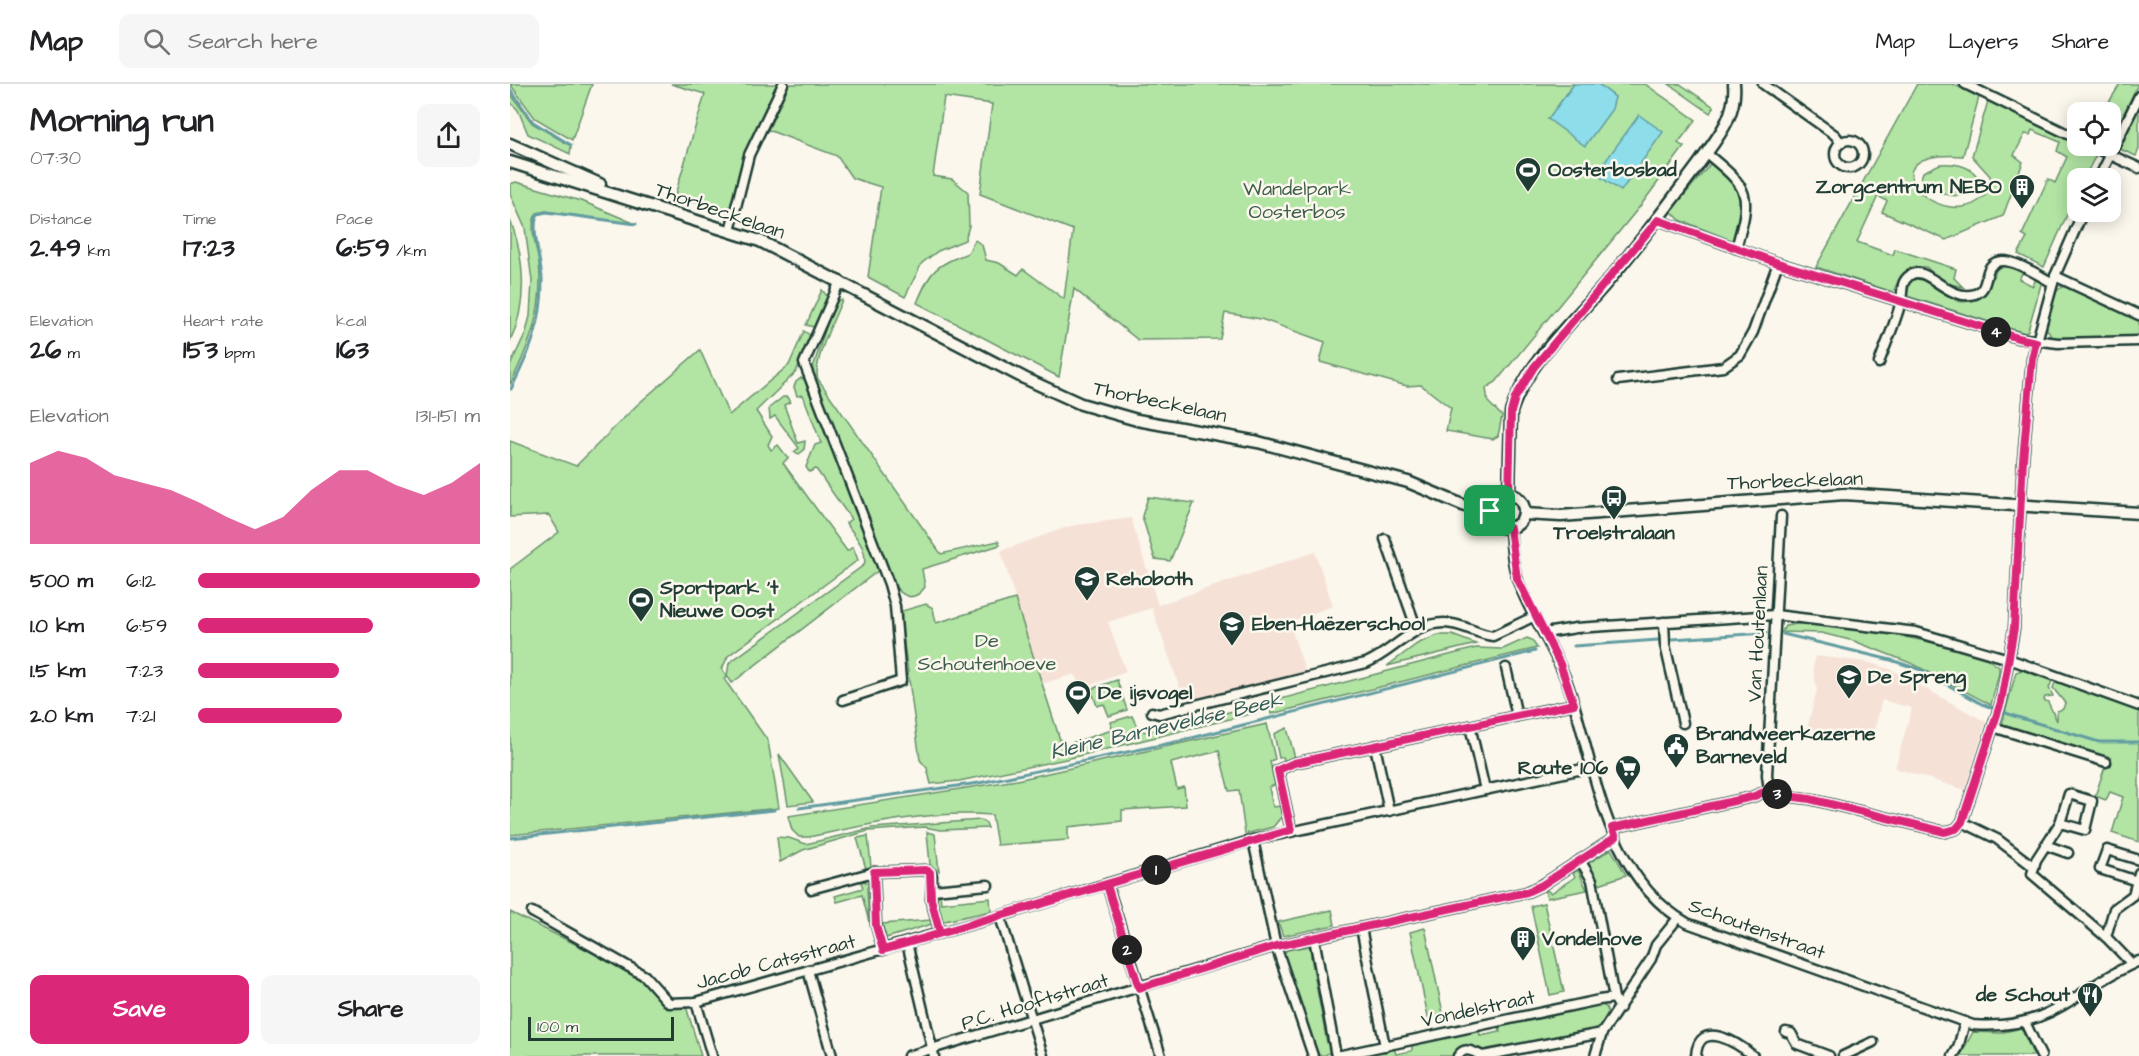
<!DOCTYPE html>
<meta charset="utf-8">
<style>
:root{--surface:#fff;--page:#f6f6f6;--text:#202124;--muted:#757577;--line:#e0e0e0;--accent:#db2777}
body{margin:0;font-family:"Architects Daughter",sans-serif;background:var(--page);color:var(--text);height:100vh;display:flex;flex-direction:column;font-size:22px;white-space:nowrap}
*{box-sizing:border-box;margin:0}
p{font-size:20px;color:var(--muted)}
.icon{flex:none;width:33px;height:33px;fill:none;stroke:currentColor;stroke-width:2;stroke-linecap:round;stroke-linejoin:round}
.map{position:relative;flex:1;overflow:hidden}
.panel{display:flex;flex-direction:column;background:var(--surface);width:510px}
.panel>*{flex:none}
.tools{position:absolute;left:1557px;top:18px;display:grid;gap:12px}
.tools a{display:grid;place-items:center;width:54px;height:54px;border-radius:12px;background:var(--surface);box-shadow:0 3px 15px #0003;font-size:30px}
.scale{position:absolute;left:18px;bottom:15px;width:146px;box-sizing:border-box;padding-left:6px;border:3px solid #1f3d34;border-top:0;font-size:16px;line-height:21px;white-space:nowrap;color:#1f3d34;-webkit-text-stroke:4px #fbf7ec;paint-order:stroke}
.pin{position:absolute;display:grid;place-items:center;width:51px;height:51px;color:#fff;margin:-26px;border-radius:12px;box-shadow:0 3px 9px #0006}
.km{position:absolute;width:30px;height:30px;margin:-15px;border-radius:50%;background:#222;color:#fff;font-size:16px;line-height:30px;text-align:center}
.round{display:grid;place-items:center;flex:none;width:63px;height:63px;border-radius:12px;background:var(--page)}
.overview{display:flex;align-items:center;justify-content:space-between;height:102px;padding:0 30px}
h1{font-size:33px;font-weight:700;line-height:45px}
.stats{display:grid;grid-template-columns:repeat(3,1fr);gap:9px;height:102px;padding:6px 30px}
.stats div{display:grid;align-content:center}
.stats b{font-size:26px;font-weight:700}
.stats small{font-size:16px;font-weight:400}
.stats p{font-size:16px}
.chart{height:168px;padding:12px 30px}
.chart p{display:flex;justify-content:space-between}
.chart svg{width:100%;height:108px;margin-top:6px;fill:var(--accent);opacity:.7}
.cta{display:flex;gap:12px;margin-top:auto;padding:12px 30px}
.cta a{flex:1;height:69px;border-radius:12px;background:var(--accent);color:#fff;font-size:24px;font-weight:700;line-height:69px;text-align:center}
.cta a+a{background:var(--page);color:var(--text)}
ul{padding:0 30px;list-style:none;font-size:20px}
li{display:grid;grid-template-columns:96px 72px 1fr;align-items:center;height:45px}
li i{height:15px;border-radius:8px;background:var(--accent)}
header{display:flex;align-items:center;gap:36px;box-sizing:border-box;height:84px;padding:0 30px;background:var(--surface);border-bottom:2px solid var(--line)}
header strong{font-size:28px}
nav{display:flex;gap:33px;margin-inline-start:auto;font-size:21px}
.search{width:420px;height:54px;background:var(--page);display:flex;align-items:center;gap:15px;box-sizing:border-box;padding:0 21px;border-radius:12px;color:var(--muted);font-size:22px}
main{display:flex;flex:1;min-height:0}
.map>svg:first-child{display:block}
.built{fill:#f6e1d7}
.green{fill:#b2e4a4;stroke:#68906c;stroke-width:1.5}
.water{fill:#8eddea;stroke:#629da1;stroke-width:1.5}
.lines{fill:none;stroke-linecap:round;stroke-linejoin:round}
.stream{stroke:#629da1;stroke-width:3}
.street-casing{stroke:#1f3d34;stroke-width:13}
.secondary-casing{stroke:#1f3d34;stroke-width:15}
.street{stroke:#fbf7ec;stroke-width:8}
.secondary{stroke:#fbf7ec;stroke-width:10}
.route-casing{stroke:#fff;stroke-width:12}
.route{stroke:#db2777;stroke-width:8}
.labels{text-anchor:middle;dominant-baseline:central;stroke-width:5;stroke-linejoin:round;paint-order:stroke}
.poi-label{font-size:20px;font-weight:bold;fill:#1f3d34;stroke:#fbf7ec;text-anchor:start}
.park-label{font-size:20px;fill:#3c5e4a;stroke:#fbf7ec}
.street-label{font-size:20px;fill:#1f3d34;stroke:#fbf7ec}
.water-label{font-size:21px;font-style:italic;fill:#355d58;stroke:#fbf7ec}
</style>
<header>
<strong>Map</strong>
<div class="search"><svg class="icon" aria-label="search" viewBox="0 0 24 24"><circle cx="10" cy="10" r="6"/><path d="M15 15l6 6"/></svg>Search here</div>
<nav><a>Map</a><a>Layers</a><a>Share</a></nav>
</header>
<main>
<section class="panel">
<div class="overview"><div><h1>Morning run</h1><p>07:30</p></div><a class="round"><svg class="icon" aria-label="share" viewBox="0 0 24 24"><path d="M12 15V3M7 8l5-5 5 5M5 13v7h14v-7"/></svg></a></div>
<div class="stats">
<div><p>Distance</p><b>2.49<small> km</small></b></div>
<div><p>Time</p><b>17:23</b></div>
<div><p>Pace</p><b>6:59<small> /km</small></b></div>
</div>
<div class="stats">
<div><p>Elevation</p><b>26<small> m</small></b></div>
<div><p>Heart rate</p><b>153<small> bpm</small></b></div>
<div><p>kcal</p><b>163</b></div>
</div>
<div class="chart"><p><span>Elevation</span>131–151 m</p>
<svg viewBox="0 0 160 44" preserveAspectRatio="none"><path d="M0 44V11L10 6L20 9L30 16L40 19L50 22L60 27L70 33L80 38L90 33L100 22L110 14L120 14L130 20L140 24L150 19L160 11V44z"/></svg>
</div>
<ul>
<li><b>500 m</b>6:12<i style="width:100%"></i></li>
<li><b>1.0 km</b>6:59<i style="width:62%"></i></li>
<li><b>1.5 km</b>7:23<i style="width:50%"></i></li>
<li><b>2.0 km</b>7:21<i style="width:51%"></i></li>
</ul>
<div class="cta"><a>Save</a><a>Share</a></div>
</section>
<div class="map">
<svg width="1629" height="972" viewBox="0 0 1629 972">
<rect width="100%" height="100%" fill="#fbf7ec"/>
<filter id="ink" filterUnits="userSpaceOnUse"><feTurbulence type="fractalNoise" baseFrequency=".0167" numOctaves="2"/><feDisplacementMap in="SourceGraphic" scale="12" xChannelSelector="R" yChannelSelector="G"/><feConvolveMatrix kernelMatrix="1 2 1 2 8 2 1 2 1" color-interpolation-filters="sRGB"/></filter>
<g filter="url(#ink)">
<g class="built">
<polygon points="621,434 648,521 805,468 823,522 779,538 796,589 675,619 642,524 598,538 616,588 581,601 579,598 569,601 565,590 531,600 491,467 560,442"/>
<polygon points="1305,572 1357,578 1380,585 1476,638 1455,706 1385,684 1402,624 1372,616 1361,660 1297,645 1307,605 1303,584"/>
</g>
<g class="green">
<polygon points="0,0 82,0 62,56 25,34"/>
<polygon points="161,0 271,0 220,128 165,111 195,10"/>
<path d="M279 0H1064L1038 35 1100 24 1105 13 1088 0H1135L1186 36 1168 59 1174 63 1131 121 986 298 976 304 978 318 992 332 988 352 983 355 936 347 941 324 911 301 897 302 810 278 815 258 751 235 715 229 710 255 628 256 564 205 549 293 407 219C421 185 425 182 458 169L465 156 472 161 476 176 489 179 508 191 513 185 554 215 563 146 470 110 482 20 434 13 423 92 442 95 458 108 459 142 455 156 428 167 412 179 395 213 358 193 371 103 342 94 327 72 258 46Z"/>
<polygon points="1159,0 1170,0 1204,23 1200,29"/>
<path d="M1407 0H1443L1469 13 1453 72C1350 65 1425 148 1470 116 1478 110 1482 102 1480 92L1462 72 1478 17 1587 69 1574 94H1568L1567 108 1534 183 1508 170 1517 154 1512 151 1538 95 1545 99 1557 73 1547 67 1550 58 1522 46 1520 51 1515 50 1504 71 1513 78 1493 132 1436 156 1372 128 1377 117 1368 112 1347 158 1383 171 1385 165 1446 185 1444 194 1453 203 1433 198 1416 183C1397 181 1390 192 1383 208L1306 183Z"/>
<polygon points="1610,0 1628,0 1601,56 1600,28 1593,28"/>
<polygon points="0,9 22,39 61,62 60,70 18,50 8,26 0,18"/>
<polygon points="1629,23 1629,65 1626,72 1610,65"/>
<path d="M1202 78C1234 109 1236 113 1223 157L1170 136 1161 127Z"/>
<path d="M1430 80C1445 79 1468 82 1469 101 1454 119 1432 111 1415 101L1411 94 1413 88Z"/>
<path d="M6 98 74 118 126 140 36 127 27 129C18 142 27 164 29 179 34 226 20 260 0 301V282L16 248 20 232 22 197 15 144 0 110V100Z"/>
<path d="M0 136C15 173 18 220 0 257Z"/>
<path d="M1495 180 1513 188 1509 195 1523 202 1526 194 1532 197 1518 246 1515 249 1397 212 1400 197 1410 193C1433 199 1443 233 1473 210 1484 202 1481 184 1495 180Z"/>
<path d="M1558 202 1629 233V253L1550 255 1541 252 1535 242C1539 228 1540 202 1558 202Z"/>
<polygon points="312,206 318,213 304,243 296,241"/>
<path d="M327 216H332C325 233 302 279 308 295L431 470 488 457 490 461 412 485 415 503C403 520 391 512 382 498L301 290 323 221Z"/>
<path d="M294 247 301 252 286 288 246 327 262 352 258 361 261 366 268 361 278 374 273 379 337 467 343 463 348 476 218 572 212 585 217 592 219 579 354 481C359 466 344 451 336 439L341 435 306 385 299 388 296 383 305 361 311 359 293 311 287 312 284 303 286 298 291 294 296 295 369 486 222 599 218 593 214 595 258 657 269 724 0 751V485L49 448 39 431 0 433V357L66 382 127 321 190 266 219 331 279 281Z"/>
<polygon points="273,313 277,313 280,318 274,321 288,359 295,357 294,366 289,370 284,368 289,364 265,332 260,335 259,324"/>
<polygon points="638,413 684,419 660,477 645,475 632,432"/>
<polygon points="505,515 552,662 602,646 601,638 622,632 628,645 636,648 748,621 752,620 753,627 556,675 449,697 421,700 417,684 410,676 391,538 392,527 416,520 423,524 426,539"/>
<path d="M1293 539C1357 545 1418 555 1480 573L1479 576 1489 583V589L1481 621 1403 580 1344 557 1311 549 1272 548 1275 542Z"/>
<polygon points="928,551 942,551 966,560 877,582 907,560"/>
<polygon points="1017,554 1022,556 1027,564 761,630 759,618 966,564 993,565"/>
<polygon points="1512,586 1542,597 1539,604 1543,612 1535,613 1534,616 1538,618 1547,637 1547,627 1553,625 1555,619 1543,604 1546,596 1629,626 1629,758 1602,749 1613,713 1600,708 1596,716 1585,712 1598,674 1492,640 1506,588"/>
<polygon points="607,596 617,626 599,632 594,620 587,622 581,605"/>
<path d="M757 640 765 675 760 677 765 701 759 703 763 723 770 722 772 732 763 743 735 750 729 706 719 707 709 667 661 679 667 705 674 703 676 722 612 726V737L558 743V756L487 761 482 731C421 726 358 740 299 753H289L282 746 278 732 507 696Z"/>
<polygon points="777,644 785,674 776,680 773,673 769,674 764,650"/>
<polygon points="269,670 303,718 278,721"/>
<polygon points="471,736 476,739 478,744 430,746 415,743 358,747 293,766 270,778 267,753 279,754 296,760 362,744"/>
<polygon points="417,748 425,750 429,787 420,781"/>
<polygon points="358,752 361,783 356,785 347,754"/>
<polygon points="1101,765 1116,791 1089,800 1077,780"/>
<polygon points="1068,786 1077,806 1037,814 1035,805 1041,809 1065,793 1063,789"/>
<polygon points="354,797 359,800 357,804 359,838 352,811 327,818 325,812 353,804 351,798"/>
<polygon points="430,810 431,819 480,814 481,827 430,838 425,815"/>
<polygon points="1034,819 1054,908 1040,911 1021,822"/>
<polygon points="822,826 825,841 773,852 768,838"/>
<polygon points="0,828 116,885 132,894 159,922 176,922 191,972 0,972"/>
<polygon points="421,836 422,840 376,854 372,840"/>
<polygon points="915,844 934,934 919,937 900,848"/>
<polygon points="798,862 802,865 801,873 817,959 821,961 819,969 813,972 806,968 773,871 777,866"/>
<polygon points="1090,920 1096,923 1098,928 1088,948 975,970 964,964 945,972 847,972 884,964 886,970 902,967 902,960 969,946 970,952 990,948 989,942"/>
<polygon points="1511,944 1524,972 1450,972 1463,948 1490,949"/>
</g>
<g class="water">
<polygon points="1064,0 1088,0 1105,13 1102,25 1075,62 1038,35"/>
<polygon points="1129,31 1153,48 1111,107 1086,90"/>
</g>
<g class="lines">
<g class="stream">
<polyline points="0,5 23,38 61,61"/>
<path d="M1 305C20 267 33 238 32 194 31 179 20 141 28 130L36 128 126 140"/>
<polyline points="1273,550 1381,576 1411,586 1472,620 1504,632 1589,658 1629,658"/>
<polyline points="1162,555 1256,549"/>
<polyline points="1064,562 1148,556"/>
<polyline points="289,724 469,699 670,657 1025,567"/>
<polyline points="0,754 264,726"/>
</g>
<g class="street-casing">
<g id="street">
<polyline points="1253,0 1325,51 1331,59"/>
<polyline points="1455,0 1568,55"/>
<circle cx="1339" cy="70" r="14"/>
<polyline points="1581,62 1629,84"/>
<path d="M1196 69C1240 105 1242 109 1226 164"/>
<polyline points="1589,94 1629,12"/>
<polyline points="1148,136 1268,179 1508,254 1548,259 1629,257"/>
<polyline points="220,147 239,71 273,0"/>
<polyline points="1545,192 1629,231"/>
<polyline points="330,197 294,279 379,500 385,522 391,597 333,616"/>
<path d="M1369 279C1376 259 1386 238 1391 217 1393 208 1390 199 1399 192 1416 178 1438 219 1465 210 1474 207 1475 199 1477 191 1484 159 1527 191 1543 199"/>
<polyline points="1108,296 1213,283 1230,271 1243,248 1268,179"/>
<path d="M1000 444C1001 461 1002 478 1007 494 1019 531 1045 563 1058 601 1086 683 1094 792 1177 839L1463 941C1544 947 1564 905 1629 877"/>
<polyline points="875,455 907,546"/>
<polyline points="1154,538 1155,561 1173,639"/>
<polyline points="1035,549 1066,544 1265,531 1406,548 1499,575 1629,622"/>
<polyline points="996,584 1007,632"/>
<path d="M642 628 649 630 856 579C883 568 903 539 934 539 952 539 966 550 983 552L1025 532"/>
<polyline points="960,642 975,706"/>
<polyline points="1483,643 1596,678"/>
<polyline points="865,662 879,727"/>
<polyline points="1259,706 1269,711 1300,715 1435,748 1446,745 1452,738 1491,618 1504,545 1513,376 1522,275 1545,192 1573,128"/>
<polyline points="1259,706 1257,691 1271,432"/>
<polygon points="1559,710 1582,717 1575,746 1550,739"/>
<polyline points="1452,738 1487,755 1524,783"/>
<polyline points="1550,739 1526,776 1522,790 1596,853 1622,880"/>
<polyline points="1102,744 1242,713 1259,706"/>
<polyline points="781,746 768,686 784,679 1064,620"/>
<polyline points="743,756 766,862 803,972"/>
<polyline points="1535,761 1558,769"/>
<polyline points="1070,776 1082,796 1104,914"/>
<polyline points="364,788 366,841 373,866"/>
<polyline points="1627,797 1590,785 1597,766 1629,776"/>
<polyline points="597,800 651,972"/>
<polyline points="301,805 364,788 415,786 422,791 421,815 430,849"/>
<polyline points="423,806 478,801"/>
<polyline points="22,828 135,892 159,919 186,918 490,832 743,756 1082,683"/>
<polyline points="490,832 533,972"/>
<polyline points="851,844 875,962"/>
<polyline points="1596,853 1604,825 1623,811 1629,789"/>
<polyline points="804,854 826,972"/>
<polyline points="397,859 424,972"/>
<polyline points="298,886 322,972"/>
<polyline points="186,918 202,972"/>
<polyline points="1515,938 1531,972"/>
<polyline points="1276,948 1281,949 1287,960 1319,972"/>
<polyline points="398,972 766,862 1017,808 1032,801 1106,753"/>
<polyline points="827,972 1089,916 1104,914 1110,924"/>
<path d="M948 972C956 961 964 969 973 972L1092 949"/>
<polyline points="1085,972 1092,949 1141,875 1146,861 1168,834"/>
<path d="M1186 972C1188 933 1229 960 1243 972"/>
<polyline points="1333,972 1363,958"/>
<polyline points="1443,972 1448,964 1455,938"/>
</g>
</g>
<g class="secondary-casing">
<g id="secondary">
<polyline points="0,60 90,100"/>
<polyline points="0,78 250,157 514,294 571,320 627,336 748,358 898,398 955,422 980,427"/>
<path d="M999 410 1001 328C1017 277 1065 236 1098 197 1130 159 1159 120 1188 81 1206 55 1227 33 1224 0"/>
<circle cx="997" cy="427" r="17"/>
<polyline points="1014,430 1051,432 1334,410 1629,429"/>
</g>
</g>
<use href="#street" class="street"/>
<use href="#secondary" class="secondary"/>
</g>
</g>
<g class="lines" filter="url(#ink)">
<g class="route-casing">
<polyline id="route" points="980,427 986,440 1000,444 1007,494 1050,580 1064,620 784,679 768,686 781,746 430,849 421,815 420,788 416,786 364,788 366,842 373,866 597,801 629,904 766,862 1017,808 1032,801 1106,753 1102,744 1242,713 1259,706 1269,711 1300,715 1435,748 1446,745 1452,738 1491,618 1504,544 1513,376 1522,275 1526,258 1508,254 1268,179 1148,136 1024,283 1005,314 1001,328 999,410 986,414 980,427"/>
</g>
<use href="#route" class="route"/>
</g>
<defs>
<g id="stadium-pin" transform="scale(1.35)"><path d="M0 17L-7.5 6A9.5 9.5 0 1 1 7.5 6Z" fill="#1f3d34" stroke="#fbf7ec"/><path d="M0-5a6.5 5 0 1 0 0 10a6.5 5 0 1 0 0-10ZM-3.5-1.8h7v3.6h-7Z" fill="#fff"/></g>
<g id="building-pin" transform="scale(1.35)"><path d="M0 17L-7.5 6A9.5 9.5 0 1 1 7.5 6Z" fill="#1f3d34" stroke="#fbf7ec"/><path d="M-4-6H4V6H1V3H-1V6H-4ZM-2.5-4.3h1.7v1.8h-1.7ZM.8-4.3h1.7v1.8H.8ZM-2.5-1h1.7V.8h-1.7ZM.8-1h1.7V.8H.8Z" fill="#fff"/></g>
<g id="bus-pin" transform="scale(1.35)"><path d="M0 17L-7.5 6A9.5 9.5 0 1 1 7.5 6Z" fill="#1f3d34" stroke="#fbf7ec"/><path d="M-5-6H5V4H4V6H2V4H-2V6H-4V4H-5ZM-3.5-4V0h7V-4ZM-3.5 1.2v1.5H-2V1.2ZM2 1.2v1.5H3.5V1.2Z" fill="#fff"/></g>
<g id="school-pin" transform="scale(1.35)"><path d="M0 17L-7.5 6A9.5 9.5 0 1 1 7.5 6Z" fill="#1f3d34" stroke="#fbf7ec"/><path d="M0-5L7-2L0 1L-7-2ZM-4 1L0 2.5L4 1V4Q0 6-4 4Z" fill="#fff"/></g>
<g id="civic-pin" transform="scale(1.35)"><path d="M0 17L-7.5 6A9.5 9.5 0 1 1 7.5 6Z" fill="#1f3d34" stroke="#fbf7ec"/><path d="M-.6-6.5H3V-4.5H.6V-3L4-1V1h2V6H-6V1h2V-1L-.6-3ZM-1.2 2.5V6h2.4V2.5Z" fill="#fff"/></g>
<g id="supermarket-pin" transform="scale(1.35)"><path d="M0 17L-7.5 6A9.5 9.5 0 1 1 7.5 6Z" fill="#1f3d34" stroke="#fbf7ec"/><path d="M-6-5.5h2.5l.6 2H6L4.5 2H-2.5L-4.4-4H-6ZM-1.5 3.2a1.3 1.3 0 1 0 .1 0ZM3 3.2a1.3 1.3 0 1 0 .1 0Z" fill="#fff"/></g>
<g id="restaurant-pin" transform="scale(1.35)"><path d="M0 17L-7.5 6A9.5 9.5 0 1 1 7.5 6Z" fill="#1f3d34" stroke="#fbf7ec"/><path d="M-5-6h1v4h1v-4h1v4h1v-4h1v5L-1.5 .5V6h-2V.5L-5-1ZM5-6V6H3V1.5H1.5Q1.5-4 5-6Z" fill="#fff"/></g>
</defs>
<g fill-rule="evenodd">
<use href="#stadium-pin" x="1018" y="86"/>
<use href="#building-pin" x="1512" y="103"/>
<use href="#bus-pin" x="1104" y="414"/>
<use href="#school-pin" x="577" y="495"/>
<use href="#stadium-pin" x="131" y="516"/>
<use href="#school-pin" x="722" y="540"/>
<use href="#school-pin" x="1339" y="593"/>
<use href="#stadium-pin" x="568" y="609"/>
<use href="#civic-pin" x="1166" y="662"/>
<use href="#supermarket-pin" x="1118" y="684"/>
<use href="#building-pin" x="1013" y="855"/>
<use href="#restaurant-pin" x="1580" y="911"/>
</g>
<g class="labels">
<g class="poi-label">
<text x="1038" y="86">Oosterbosbad</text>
<text x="1492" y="103" text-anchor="end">Zorgcentrum NEBO</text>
<text x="1104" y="449" text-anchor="middle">Troelstralaan</text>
<text x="596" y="495">Rehoboth</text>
<text x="150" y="504">Sportpark 't<tspan x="150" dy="23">Nieuwe Oost</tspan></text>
<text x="742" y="540">Eben-Haëzerschool</text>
<text x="1358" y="593">De Spreng</text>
<text x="588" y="609">De ijsvogel</text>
<text x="1186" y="650">Brandweerkazerne<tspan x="1186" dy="23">Barneveld</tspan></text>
<text x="1098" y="684" text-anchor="end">Route 106</text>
<text x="1032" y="855">Vondelhove</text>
<text x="1560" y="911" text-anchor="end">de Schout</text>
</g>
<g class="park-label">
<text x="787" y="105">Wandelpark<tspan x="787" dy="23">Oosterbos</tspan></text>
<text x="477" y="557">De<tspan x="477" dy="23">Schoutenhoeve</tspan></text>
</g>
<g class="street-label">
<text transform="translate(210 127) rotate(19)">Thorbeckelaan</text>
<text transform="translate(650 318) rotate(12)">Thorbeckelaan</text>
<text transform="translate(1285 397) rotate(-2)">Thorbeckelaan</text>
<text transform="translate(1248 550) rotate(-87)">Van Houtenlaan</text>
<text transform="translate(1247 845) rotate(20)">Schoutenstraat</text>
<text transform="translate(266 878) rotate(-15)">Jacob Catsstraat</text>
<text transform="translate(525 918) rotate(-17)">P.C. Hooftstraat</text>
<text transform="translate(968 925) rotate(-12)">Vondelstraat</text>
</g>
<g class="water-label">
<text transform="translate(656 642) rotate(-13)">Kleine Barneveldse Beek</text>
</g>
</g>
</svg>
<div class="tools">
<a><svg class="icon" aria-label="locate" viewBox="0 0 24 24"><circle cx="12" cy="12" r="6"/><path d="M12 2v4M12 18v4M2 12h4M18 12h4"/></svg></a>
<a><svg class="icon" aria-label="layers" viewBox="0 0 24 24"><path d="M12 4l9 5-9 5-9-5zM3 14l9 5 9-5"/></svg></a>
</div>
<div class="scale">100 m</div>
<div class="pin" style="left:980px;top:427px;background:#1e9e55"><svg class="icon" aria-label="arrive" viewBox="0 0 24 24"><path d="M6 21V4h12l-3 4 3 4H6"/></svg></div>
<b class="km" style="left:646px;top:786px">1</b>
<b class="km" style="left:617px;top:866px">2</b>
<b class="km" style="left:1267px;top:710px">3</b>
<b class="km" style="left:1486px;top:248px">4</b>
</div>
</main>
